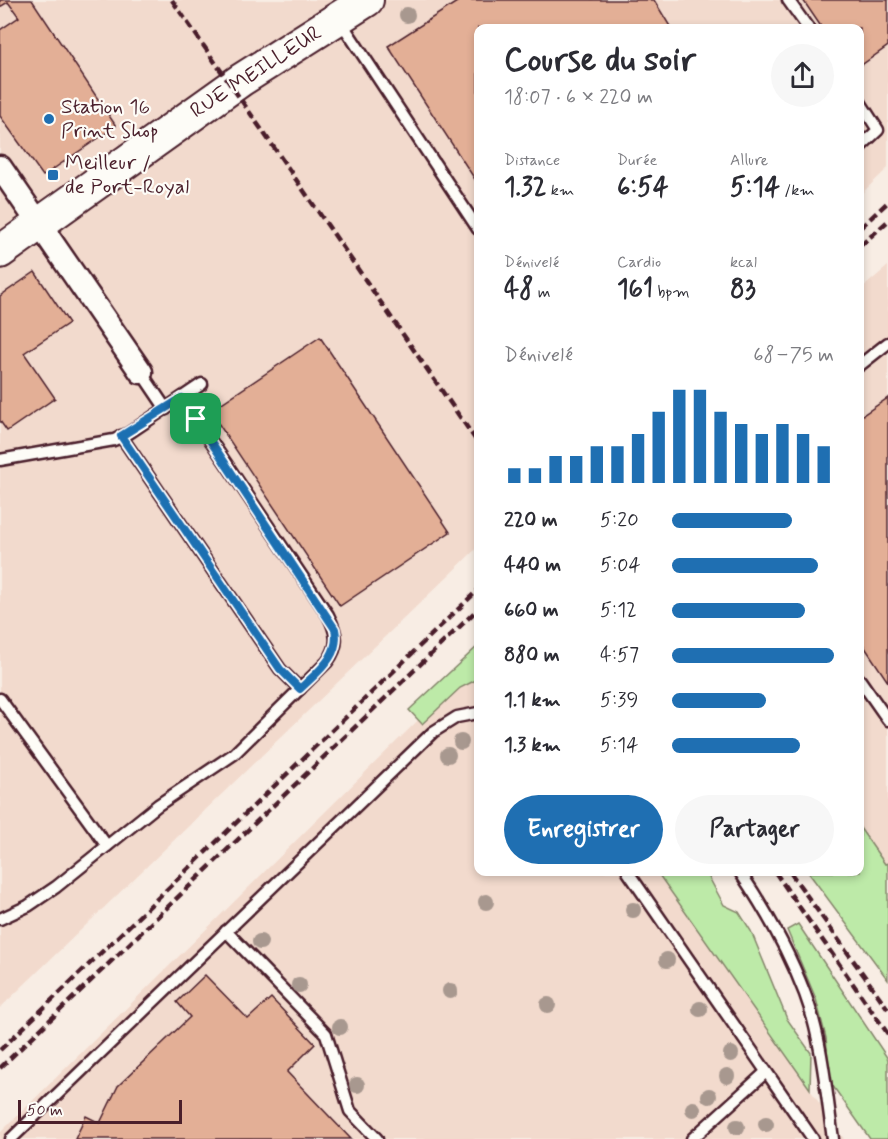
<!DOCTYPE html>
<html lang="fr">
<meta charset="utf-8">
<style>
:root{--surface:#fff;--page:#f7f7f7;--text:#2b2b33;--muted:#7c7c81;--accent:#1f6fb2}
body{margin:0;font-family:Mynerve,sans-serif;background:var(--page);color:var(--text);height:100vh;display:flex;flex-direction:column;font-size:22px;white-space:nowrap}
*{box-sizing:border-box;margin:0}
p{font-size:20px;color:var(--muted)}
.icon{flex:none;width:33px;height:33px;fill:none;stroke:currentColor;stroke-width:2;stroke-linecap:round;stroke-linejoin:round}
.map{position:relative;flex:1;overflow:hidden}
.sheet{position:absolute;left:474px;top:24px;width:390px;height:852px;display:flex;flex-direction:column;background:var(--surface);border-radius:12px;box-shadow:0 3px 9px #0003}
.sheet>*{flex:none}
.scale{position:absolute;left:18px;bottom:15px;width:164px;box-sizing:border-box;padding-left:6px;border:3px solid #4a1f2b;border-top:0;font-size:16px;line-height:21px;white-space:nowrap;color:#4a1f2b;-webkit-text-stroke:4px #fdfcf7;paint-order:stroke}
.pin{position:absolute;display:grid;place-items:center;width:51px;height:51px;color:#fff;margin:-26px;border-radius:12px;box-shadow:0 3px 9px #0006}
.round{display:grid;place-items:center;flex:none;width:63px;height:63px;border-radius:32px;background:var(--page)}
.summary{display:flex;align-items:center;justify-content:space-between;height:102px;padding:0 30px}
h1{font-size:33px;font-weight:700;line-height:45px}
.metrics{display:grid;grid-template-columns:repeat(3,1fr);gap:9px;height:102px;padding:6px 30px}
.metrics div{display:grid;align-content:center}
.metrics b{font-size:26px;font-weight:700}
.metrics small{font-size:16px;font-weight:400}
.metrics p{font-size:16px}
.chart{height:168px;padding:12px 30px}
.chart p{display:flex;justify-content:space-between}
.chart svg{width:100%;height:108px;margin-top:6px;stroke:var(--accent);stroke-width:6}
.action{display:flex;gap:12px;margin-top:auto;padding:12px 30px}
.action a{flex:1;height:69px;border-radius:36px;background:var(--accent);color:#fff;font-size:24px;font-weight:700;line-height:69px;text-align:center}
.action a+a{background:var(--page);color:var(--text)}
ul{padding:0 30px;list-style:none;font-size:20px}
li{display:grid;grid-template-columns:96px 72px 1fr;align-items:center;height:45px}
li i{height:15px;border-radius:8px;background:var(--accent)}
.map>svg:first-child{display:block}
.built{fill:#f2dacd}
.green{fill:#bdeaa8;stroke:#84846a;stroke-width:1.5}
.building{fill:#e3af96;stroke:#4a1f2b;stroke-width:1.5}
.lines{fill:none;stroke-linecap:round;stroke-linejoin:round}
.lane-casing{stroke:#4a1f2b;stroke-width:15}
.street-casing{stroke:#4a1f2b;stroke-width:27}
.secondary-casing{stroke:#4a1f2b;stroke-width:36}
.lane{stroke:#fdfcf7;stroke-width:10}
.street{stroke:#fdfcf7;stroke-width:22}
.secondary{stroke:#fdfcf7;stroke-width:32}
.rail{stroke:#4a1f2b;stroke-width:4.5;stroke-dasharray:9 4.5;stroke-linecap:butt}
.tree{fill:#a8988f}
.route-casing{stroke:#fff;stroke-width:12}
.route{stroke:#1f6fb2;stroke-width:8}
.poi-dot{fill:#1f6fb2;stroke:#fdfcf7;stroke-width:2}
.labels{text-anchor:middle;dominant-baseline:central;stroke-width:4.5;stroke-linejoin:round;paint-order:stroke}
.street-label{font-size:21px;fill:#4a1f2b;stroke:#fdfcf7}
.poi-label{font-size:21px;fill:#4a1f2b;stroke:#fdfcf7;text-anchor:start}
</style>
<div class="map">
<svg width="888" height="1139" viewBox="0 0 888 1139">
<rect width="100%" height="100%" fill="#f8ede4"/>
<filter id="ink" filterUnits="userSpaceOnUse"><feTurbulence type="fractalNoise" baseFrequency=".0167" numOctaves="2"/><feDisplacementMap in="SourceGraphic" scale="12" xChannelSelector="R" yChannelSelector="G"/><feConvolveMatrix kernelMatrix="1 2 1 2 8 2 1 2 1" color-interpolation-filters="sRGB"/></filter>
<g filter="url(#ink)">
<g class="built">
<polygon points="0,0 888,0 888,168 860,195 860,28 478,28 478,547 0,1008"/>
<polygon points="888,266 888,863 885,864 860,828 860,290"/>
<polygon points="478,661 478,872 660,872 844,1139 0,1139 0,1133"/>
</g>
<g class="green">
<polygon points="478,646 478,679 460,688 422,724 409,710"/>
<polygon points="860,828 885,864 888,863 888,980 808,872 860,872"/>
<polygon points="657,872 706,872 724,905 739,912 751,931 787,1019 811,1053 810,1089"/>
<polygon points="798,924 888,1059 888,1139 870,1139 830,1082 826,1038 816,999 787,930"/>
</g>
<g class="building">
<polygon points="0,0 32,0 116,126 43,176 0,116 0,30 19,17 8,2 0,7"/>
<polygon points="460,0 654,0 671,28 478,28 478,184 388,46"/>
<polygon points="803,0 888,0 888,46 860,66 860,28 822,28"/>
<polygon points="35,272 69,323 24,353 55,398 7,431 0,421 0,296"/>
<polygon points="320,337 450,532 340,606 210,411"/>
<polygon points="888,398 888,682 860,640 860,417"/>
<polygon points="205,975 248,1019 271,998 315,1044 287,1072 351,1139 75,1139 86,1116 100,1123 118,1086 190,1017 177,1002"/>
</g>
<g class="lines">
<g class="lane-casing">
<g id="lane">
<polyline points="788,0 808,28"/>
<polyline points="339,19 478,229"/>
<polyline points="860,102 878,130 860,147"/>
<polyline points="860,365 888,343"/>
<polyline points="141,372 166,409"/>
<polyline points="121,436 280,669 300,689"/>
<polyline points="0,460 114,440 129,433 202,384"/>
<polyline points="860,680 888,720"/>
<polyline points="0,699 107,846"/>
<polyline points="628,872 813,1139"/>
<path d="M740 872C765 909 789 952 805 994 822 1039 826 1091 833 1139"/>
<path d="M0 919 28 906 56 887 158 805 234 754 327 662C340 645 337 633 328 615L182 398"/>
<polyline points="226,931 326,1034 350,1111 377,1139"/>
<polyline points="11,1139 433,732 457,717 478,713"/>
<polyline points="692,1139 766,1072"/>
</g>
</g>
<g class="street-casing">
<polyline id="street" points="0,167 141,372"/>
</g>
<g class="secondary-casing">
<polyline id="secondary" points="0,252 241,80 367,0"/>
</g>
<use href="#lane" class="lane"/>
<use href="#street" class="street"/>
<use href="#secondary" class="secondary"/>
<g class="rail">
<polyline points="172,0 478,443"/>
<polyline points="860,228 888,202"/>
<polyline points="860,246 888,221"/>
<polyline points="775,872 888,1034"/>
<polyline points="790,872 888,1009"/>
<polyline points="0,1050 478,590"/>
<polyline points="0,1068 478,609"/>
</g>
</g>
<g class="tree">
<circle cx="407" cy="15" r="8"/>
<circle cx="461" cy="742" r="8"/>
<circle cx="448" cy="755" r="8"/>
<circle cx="486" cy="902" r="8"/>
<circle cx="633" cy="910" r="8"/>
<circle cx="260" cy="942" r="8"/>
<circle cx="667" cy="960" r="8"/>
<circle cx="299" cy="985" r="8"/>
<circle cx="450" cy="991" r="8"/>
<circle cx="548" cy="1005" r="8"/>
<circle cx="700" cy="1009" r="8"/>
<circle cx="340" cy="1027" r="8"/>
<circle cx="731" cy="1054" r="8"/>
<circle cx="727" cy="1076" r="8"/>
<circle cx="357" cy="1085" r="8"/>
<circle cx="709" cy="1096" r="8"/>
<circle cx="693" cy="1109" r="8"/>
<circle cx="766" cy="1124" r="8"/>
<circle cx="737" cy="1127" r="8"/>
</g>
</g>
<g class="lines" filter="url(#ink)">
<g class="route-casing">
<path id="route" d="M182 398 335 629C341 656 317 672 300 689L280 669 121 436Z"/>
</g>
<use href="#route" class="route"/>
</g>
<g class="poi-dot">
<circle cx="49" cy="119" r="6"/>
<rect x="47" y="169" width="12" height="12" rx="3"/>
</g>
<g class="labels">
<g class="street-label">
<text transform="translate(256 72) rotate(-33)">RUE MEILLEUR</text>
</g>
<g class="poi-label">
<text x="61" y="107">Station 16<tspan x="61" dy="24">Print Shop</tspan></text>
<text x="65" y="163">Meilleur /<tspan x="65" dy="24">de Port-Royal</tspan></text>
</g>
</g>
</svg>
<div class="scale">50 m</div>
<div class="pin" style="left:196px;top:419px;background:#1e9e55"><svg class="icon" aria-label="arrive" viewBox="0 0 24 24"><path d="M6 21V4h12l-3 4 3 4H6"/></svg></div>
<section class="sheet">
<div class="summary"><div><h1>Course du soir</h1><p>18:07 · 6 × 220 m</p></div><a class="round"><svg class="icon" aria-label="share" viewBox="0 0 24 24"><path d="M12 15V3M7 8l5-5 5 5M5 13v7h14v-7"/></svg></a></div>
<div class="metrics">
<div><p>Distance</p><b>1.32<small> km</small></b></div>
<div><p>Durée</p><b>6:54</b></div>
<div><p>Allure</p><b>5:14<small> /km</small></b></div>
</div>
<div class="metrics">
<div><p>Dénivelé</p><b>48<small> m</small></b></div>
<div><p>Cardio</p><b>161<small> bpm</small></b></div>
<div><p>kcal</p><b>83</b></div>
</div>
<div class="chart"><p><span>Dénivelé</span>68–75 m</p>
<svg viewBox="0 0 160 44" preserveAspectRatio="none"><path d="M5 44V38M15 44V38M25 44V33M35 44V33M45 44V29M55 44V29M65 44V24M75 44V15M85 44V6M95 44V6M105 44V15M115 44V20M125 44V24M135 44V20M145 44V24M155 44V29"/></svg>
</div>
<ul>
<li><b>220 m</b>5:20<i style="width:74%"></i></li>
<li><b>440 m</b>5:04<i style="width:90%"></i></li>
<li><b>660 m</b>5:12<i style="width:82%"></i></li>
<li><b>880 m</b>4:57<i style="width:100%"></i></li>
<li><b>1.1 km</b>5:39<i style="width:58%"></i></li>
<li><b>1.3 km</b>5:14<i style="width:79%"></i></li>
</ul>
<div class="action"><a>Enregistrer</a><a>Partager</a></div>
</section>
</div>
